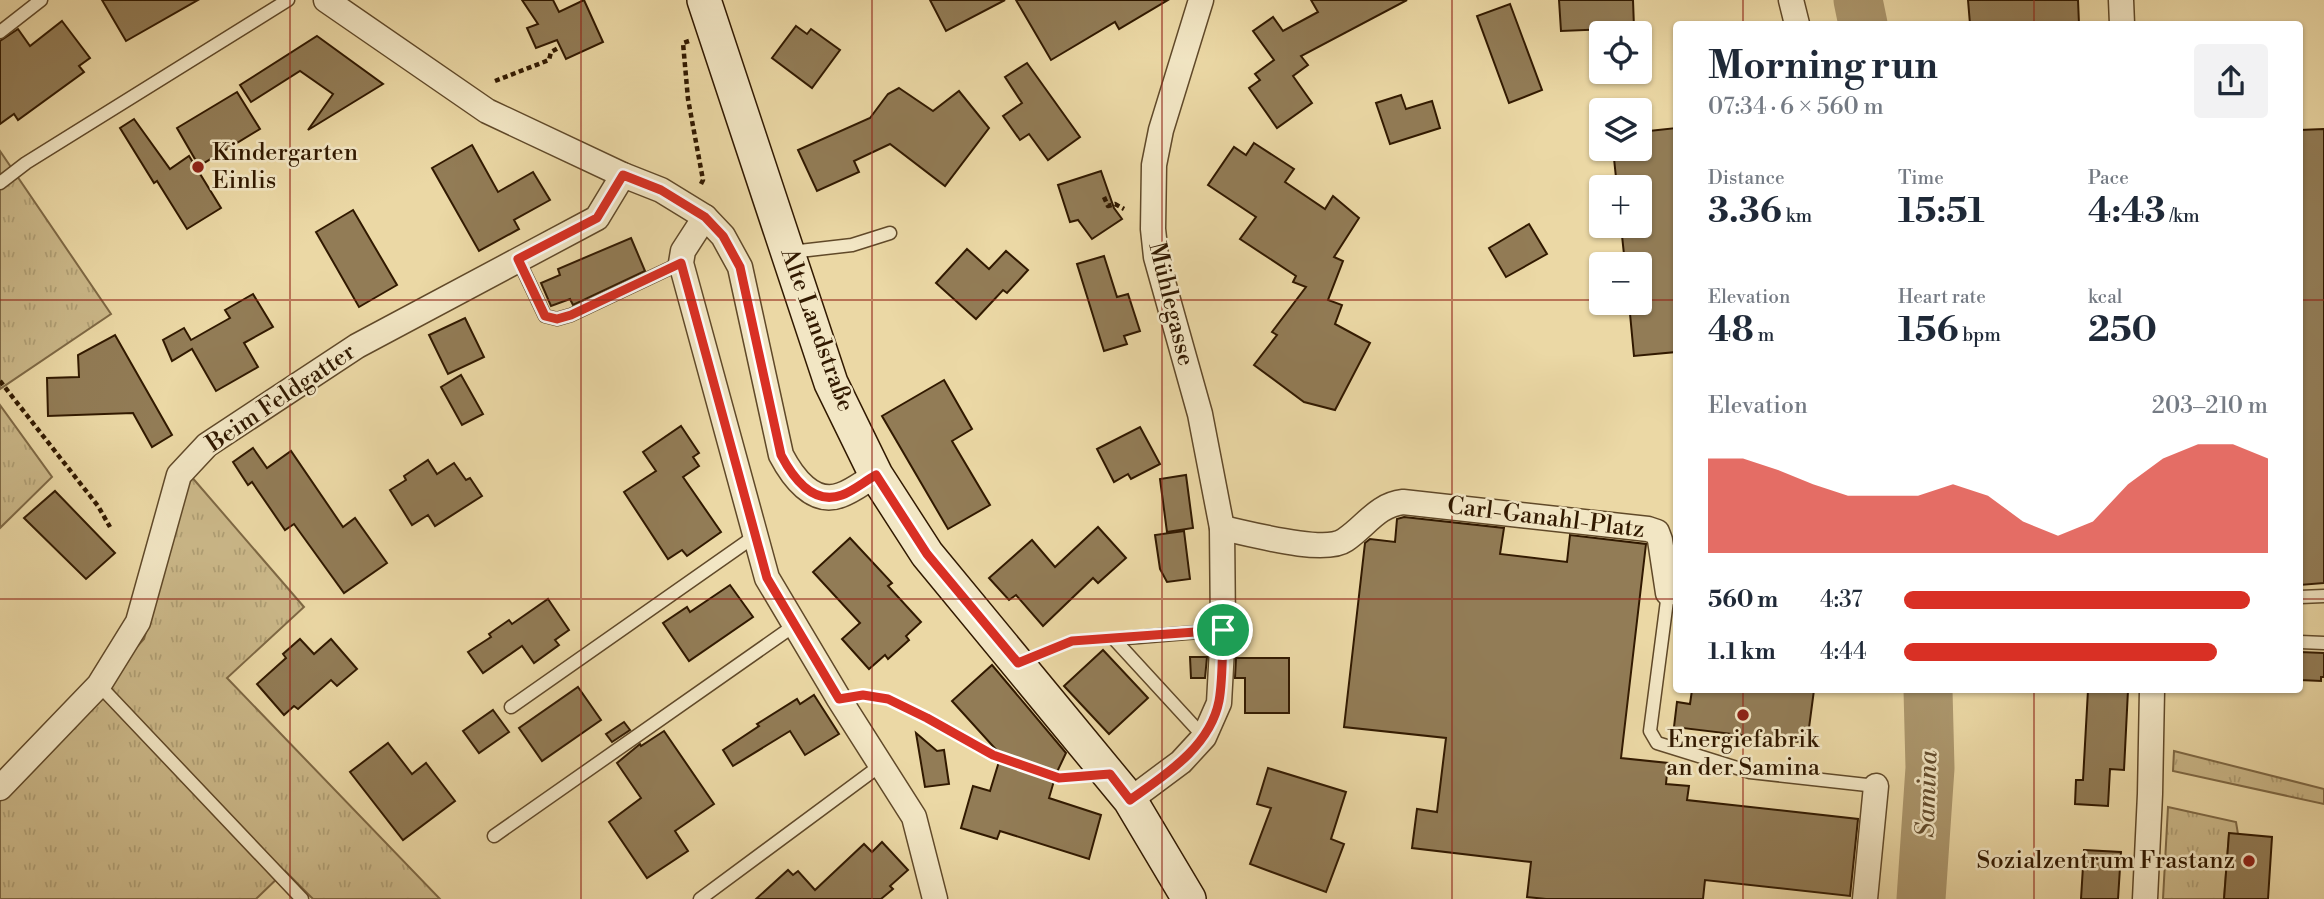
<!DOCTYPE html>
<meta charset="utf-8">
<style>
:root{--surface:#fff;--page:#f2f2f3;--text:#1f2937;--muted:#747a83;--accent:#d93025}
body{margin:0;font-family:"Libre Bodoni",serif;background:var(--page);color:var(--text);height:100vh;display:flex;flex-direction:column;font-size:26px;white-space:nowrap}
*{box-sizing:border-box;margin:0}
p{font-size:23px;color:var(--muted)}
.icon{flex:none;width:38px;height:38px;fill:none;stroke:currentColor;stroke-width:2;stroke-linecap:round;stroke-linejoin:round}
.map{position:relative;flex:1;overflow:hidden}
.panel{position:absolute;left:1673px;top:21px;width:630px;height:672px;display:flex;flex-direction:column;background:var(--surface);border-radius:7px;box-shadow:0 2px 5px #0004}
.panel>*{flex:none}
.fabs{position:absolute;left:1589px;top:21px;display:grid;gap:14px}
.fabs a{display:grid;place-items:center;width:63px;height:63px;border-radius:7px;background:var(--surface);box-shadow:0 2px 5px #0004;font-size:35px}
.pin{position:absolute;display:grid;place-items:center;width:60px;height:60px;color:#fff;margin:-30px;border:4px solid #fff;border-radius:50%;box-shadow:0 2px 7px #0007}
.round{display:grid;place-items:center;flex:none;width:74px;height:74px;border-radius:7px;background:var(--page)}
.head{display:flex;align-items:center;justify-content:space-between;height:119px;padding:0 35px}
h1{font-size:38px;font-weight:700;line-height:52px}
.figures{display:grid;grid-template-columns:repeat(3,1fr);gap:10px;height:119px;padding:7px 35px}
.figures div{display:grid;align-content:center}
.figures b{font-size:35px;font-weight:700}
.figures small{font-size:19px;font-weight:400}
.figures p{font-size:19px}
.chart{height:196px;padding:14px 35px}
.chart p{display:flex;justify-content:space-between}
.chart svg{width:100%;height:126px;margin-top:7px;fill:var(--accent);opacity:.7}
ul{padding:0 35px;list-style:none;font-size:23px}
li{display:grid;grid-template-columns:112px 84px 1fr;align-items:center;height:52px}
li i{height:18px;border-radius:9px;background:var(--accent)}
.map>svg:first-child{display:block}
.grass{fill:url(#grass-tufts);stroke:#7e6844;stroke-width:2}
.lines{fill:none;stroke-linecap:round;stroke-linejoin:round}
.river{stroke:#ac976d;stroke-width:49}
.building{fill:#927c56;stroke:#311900;stroke-width:2}
.service-casing{stroke:#604929;stroke-width:15}
.minor-casing{stroke:#604929;stroke-width:27}
.secondary-casing{stroke:#311900;stroke-width:36}
.path{stroke:#311900;stroke-width:4.5;stroke-dasharray:5 3.5;stroke-linecap:butt}
.service{stroke:#f2e6c4;stroke-width:12}
.minor{stroke:#f2e6c4;stroke-width:24}
.secondary{stroke:#f2e6c4;stroke-width:33}
.route-casing{stroke:#fff;stroke-width:14}
.route{stroke:#d93025;stroke-width:9}
.grid{fill:none;stroke:#8f2418;stroke-width:2;stroke-opacity:0.55}
.poi-dot{fill:#8f2418;stroke:#f2e6c4;stroke-width:2.5}
.labels{text-anchor:middle;dominant-baseline:central;stroke-width:5;stroke-linejoin:round;paint-order:stroke}
.poi-label{font-size:24px;fill:#311900;stroke:#f2e6c4;text-anchor:start}
.street-label{font-size:24px;fill:#311900;stroke:#f2e6c4}
.water-label{font-size:26px;font-style:italic;fill:#624b2c;stroke:#f2e6c4}
</style>
<div class="map">
<svg width="2324" height="899" viewBox="0 0 2324 899">
<defs>
<pattern id="grass-tufts" width="24" height="20" patternUnits="userSpaceOnUse" patternTransform="scale(1.75)"><rect width="24" height="20" fill="#cbb889"/><path d="M3 7l-1-3M5 7V3M7 7l1-3M15 17l-1-3M17 17v-4M19 17l1-3" fill="none" stroke="#af9e74"/></pattern>
</defs>
<rect width="100%" height="100%" fill="#ebd8a5"/>
<filter id="stains"><feTurbulence type="fractalNoise" baseFrequency=".00286" numOctaves="4"/><feColorMatrix values="0 0 0 0 .2 0 0 0 0 .09 0 0 0 0 .02 0 0 0 .5 -.17"/></filter>
<radialGradient id="worn" r=".72"><stop offset=".6" stop-color="#630" stop-opacity="0"/><stop offset="1" stop-color="#630" stop-opacity=".3"/></radialGradient>
<g class="grass">
<polygon points="0,151 111,314 0,389"/>
<polygon points="0,405 52,477 0,528"/>
<polygon points="190,475 304,607 227,678 440,899 313,899 285,871 256,899 0,899 0,796 144,639"/>
<polygon points="2174,751 2324,789 2324,804 2173,771"/>
<polygon points="2168,807 2236,822 2238,834 2229,834 2224,899 2163,899"/>
</g>
<g class="lines">
<g class="river">
<polyline points="1858,0 1863,24"/>
<polyline points="1921,899 1930,768 1928,690"/>
</g>
</g>
<g class="building">
<polygon points="102,0 198,0 126,41"/>
<polygon points="522,0 553,0 559,12 584,0 603,42 566,59 557,40 536,48 527,28 538,24"/>
<polygon points="930,0 1005,0 946,31"/>
<polygon points="1016,0 1168,0 1119,29 1115,22 1051,60"/>
<polygon points="1311,0 1407,0 1301,56 1308,65 1293,76 1312,103 1277,128 1249,88 1260,80 1255,74 1274,60 1253,31 1273,17 1283,31 1318,12"/>
<polygon points="1559,0 1633,0 1634,28 1561,31"/>
<polygon points="1968,0 2078,0 2079,24 1970,24"/>
<polygon points="1510,4 1542,90 1509,103 1477,16"/>
<polygon points="62,21 90,58 79,66 84,72 18,120 14,114 0,124 0,41 18,29 30,46"/>
<polygon points="796,26 807,34 811,29 840,50 812,88 772,58"/>
<polygon points="317,36 383,84 308,130 333,94 300,71 251,102 240,85"/>
<polygon points="1027,63 1080,137 1048,160 1029,134 1020,140 1003,116 1022,103 1005,77"/>
<polygon points="899,88 933,111 959,91 989,128 945,186 890,144 854,161 859,172 817,191 798,150 870,118 888,94"/>
<polygon points="237,92 260,129 199,166 177,128"/>
<polygon points="1401,95 1406,109 1432,101 1440,128 1390,144 1376,103"/>
<polygon points="134,119 170,169 189,156 221,208 187,229 157,181 154,183 120,128"/>
<polygon points="1676,128 1676,352 1634,356 1629,303 1640,303 1640,264 1625,264 1621,226 1640,226 1640,187 1617,187 1613,149 1640,149 1640,132"/>
<polygon points="2324,129 2324,583 2300,585 2300,130"/>
<polygon points="1254,143 1294,169 1285,182 1325,209 1333,196 1359,218 1334,257 1343,261 1328,300 1342,305 1335,324 1370,343 1335,410 1304,402 1254,365 1277,335 1272,332 1306,287 1293,282 1296,276 1240,239 1256,217 1208,185 1234,147 1246,155"/>
<polygon points="472,145 498,192 533,172 550,200 514,220 519,229 479,251 432,168"/>
<polygon points="1101,171 1114,208 1122,219 1092,239 1078,220 1070,222 1058,185"/>
<polygon points="353,210 397,285 359,307 316,232"/>
<polygon points="1529,224 1547,254 1506,277 1489,248"/>
<polygon points="631,238 645,271 573,305 570,299 551,306 541,283 560,275 558,269"/>
<polygon points="967,249 989,269 1006,251 1028,270 1007,293 1003,290 976,319 936,283"/>
<polygon points="1104,256 1117,297 1128,294 1140,331 1124,336 1127,344 1104,351 1077,264"/>
<polygon points="253,294 273,327 244,343 258,367 216,391 192,349 172,361 163,340 184,328 191,340 230,318 225,310"/>
<polygon points="465,318 484,357 448,374 429,335"/>
<polygon points="115,335 172,435 152,447 133,413 48,416 47,378 79,377 78,355"/>
<polygon points="461,375 483,414 462,425 441,387"/>
<polygon points="944,380 972,429 952,441 990,505 948,529 882,416"/>
<polygon points="681,426 699,453 693,457 699,466 683,477 721,532 687,556 682,550 668,559 624,492 656,471 643,452"/>
<polygon points="1140,427 1160,464 1131,479 1128,474 1114,482 1097,449"/>
<polygon points="253,448 267,468 291,451 343,527 355,518 387,563 344,593 294,524 285,530 252,482 248,485 233,462"/>
<polygon points="428,460 437,474 454,463 466,480 470,478 482,496 435,526 428,515 412,525 390,490 406,480 404,476"/>
<polygon points="1186,475 1193,528 1167,532 1160,479"/>
<polygon points="55,491 115,553 86,579 24,518"/>
<polygon points="1404,517 1504,528 1500,554 1567,562 1570,535 1646,544 1621,758 1668,763 1666,784 1689,786 1687,800 1858,819 1850,896 1705,880 1703,899 1546,899 1527,897 1531,862 1412,848 1417,809 1437,812 1446,738 1344,727 1365,543 1370,539 1395,542 1397,519"/>
<polygon points="1098,527 1126,558 1098,583 1093,578 1043,626 1016,595 1009,600 989,578 1032,540 1055,567"/>
<polygon points="1184,531 1190,579 1167,582 1160,569 1155,535"/>
<polygon points="850,538 892,583 888,586 921,622 906,636 909,640 888,659 885,655 869,669 842,639 860,623 813,572"/>
<polygon points="730,585 753,617 689,661 663,623 687,607 690,612"/>
<polygon points="548,599 569,630 555,640 559,645 534,663 522,646 483,673 468,652 491,637 489,634 509,620 512,624"/>
<polygon points="300,639 314,654 331,639 357,669 337,686 331,680 298,709 294,706 284,715 257,684 286,658 283,654"/>
<polygon points="1103,650 1148,698 1109,734 1064,686"/>
<polygon points="2300,652 2324,653 2324,677 2321,677 2321,681 2300,680"/>
<polygon points="1190,657 1207,657 1205,678 1191,678"/>
<polygon points="1236,658 1289,658 1289,713 1245,713 1245,678 1235,678"/>
<polygon points="992,665 1066,753 1056,774 1049,798 1101,815 1089,859 1000,831 997,839 961,828 973,786 990,791 1001,755 952,701"/>
<polygon points="578,687 601,720 542,761 519,728"/>
<polygon points="1692,690 1814,690 1807,743 1674,727 1677,702 1690,704"/>
<polygon points="2088,690 2128,690 2124,770 2110,769 2108,806 2075,804 2076,780 2083,780"/>
<polygon points="814,695 839,734 805,755 790,731 733,766 723,750 759,726 757,724 797,699 800,704"/>
<polygon points="493,710 509,732 479,753 463,731"/>
<polygon points="624,722 630,730 612,742 606,734"/>
<polygon points="664,731 714,804 675,831 688,851 647,878 609,822 641,798 617,763 640,744 641,746"/>
<polygon points="916,733 937,751 944,750 949,784 925,787"/>
<polygon points="388,743 412,774 426,763 455,801 403,840 350,772"/>
<polygon points="1268,768 1346,792 1331,839 1344,844 1326,892 1250,864 1271,808 1257,804"/>
<polygon points="2229,833 2272,837 2268,899 2224,899"/>
<polygon points="882,842 908,870 890,886 893,889 881,899 756,899 788,870 793,875 798,871 815,890 864,844 872,852"/>
<polygon points="2084,850 2121,852 2118,899 2081,899"/>
</g>
<g class="lines">
<g class="service-casing">
<g id="service">
<polyline points="0,32 41,0"/>
<polyline points="0,183 26,163 288,0"/>
<polyline points="791,252 852,245 890,233"/>
<polyline points="518,259 545,316 557,319 571,315 681,263"/>
<polyline points="1671,594 1668,593 1650,731 1657,743 1750,772 1876,786"/>
<polyline points="2300,597 2324,596"/>
<polyline points="2300,642 2324,643"/>
<polyline points="99,685 302,899"/>
<polyline points="511,707 755,536"/>
<polyline points="1204,737 1114,639 1223,630"/>
<polyline points="494,836 795,625"/>
<polyline points="700,899 881,765"/>
</g>
</g>
<g class="minor-casing">
<g id="minor">
<path d="M326 0 487 111 623 175 661 190 705 217 723 236 740 267 781 455C792 476 813 506 841 495 853 491 865 481 876 475"/>
<polyline points="1791,0 1797,24"/>
<polyline points="2121,0 2122,24"/>
<polyline points="705,217 683,251 681,263 767,578 839,699 914,817 935,899"/>
<path d="M1222 528C1248 533 1324 555 1345 540 1366 526 1377 505 1403 502L1648 529 1657 532 1660 540 1668 593"/>
<polyline points="0,788 99,685 138,622 179,475 207,445 357,346 597,218 623,175"/>
<polyline points="1130,800 1181,762 1204,737 1219,703 1223,630 1222,528 1200,414 1156,257 1153,229 1154,165 1161,130 1201,0"/>
<polyline points="1865,899 1876,786"/>
<polyline points="2145,899 2150,794 2152,690"/>
</g>
</g>
<g class="secondary-casing">
<polyline id="secondary" points="704,0 831,383 876,475 927,554 1130,800 1189,899"/>
</g>
<g class="path">
<polyline points="689,41 683,43 688,99 703,180 700,186"/>
<polyline points="495,81 549,60 551,52 560,47"/>
<polyline points="1104,197 1108,206 1115,204 1124,209"/>
<polyline points="0,381 98,506 110,527"/>
<polyline points="1045,652 1072,641 1097,640"/>
<polyline points="868,696 888,699 927,717 993,755 1059,778 1072,777"/>
</g>
<use href="#service" class="service"/>
<use href="#minor" class="minor"/>
<use href="#secondary" class="secondary"/>
</g>
<g class="lines">
<g class="route-casing">
<path id="route" d="M623 175 661 190 705 217 723 236 740 267 781 455C792 476 812 506 842 495 853 491 865 481 876 475L927 554 1018 663 1072 641 1223 630C1222 653 1223 679 1219 701 1210 747 1165 775 1130 800L1110 774 1059 778 993 755 927 718 888 699 863 695 839 699 767 578 681 263 571 315 557 319 545 316 518 259 597 218Z"/>
</g>
<use href="#route" class="route"/>
</g>
<path class="grid" d="M290 0V899M581 0V899M872 0V899M1162 0V899M1452 0V899M1743 0V24M2034 0V24M0 300H1601M1640 300H1676M2300 300H2324M0 599H1676M2300 599H2324M1743 690V899M2034 690V899"/>
<g class="poi-dot">
<circle cx="198" cy="167" r="7"/>
<circle cx="1743" cy="715" r="7"/>
<circle cx="2249" cy="861" r="7"/>
</g>
<g class="labels">
<g class="poi-label">
<text x="212" y="153">Kindergarten<tspan x="212" dy="28">Einlis</tspan></text>
<text x="1743" y="740" text-anchor="middle">Energiefabrik<tspan x="1743" dy="28">an der Samina</tspan></text>
<text x="2235" y="861" text-anchor="end">Sozialzentrum Frastanz</text>
</g>
<g class="street-label">
<text transform="translate(1171 304) rotate(76)">Mühlegasse</text>
<text transform="translate(817 330) rotate(70)">Alte Landstraße</text>
<text transform="translate(281 398) rotate(-34)">Beim Feldgatter</text>
<text transform="translate(1546 518) rotate(7)">Carl-Ganahl-Platz</text>
</g>
<g class="water-label">
<text transform="translate(1927 794) rotate(-88)">Samina</text>
</g>
</g>
<rect width="100%" height="100%" filter="url(#stains)"/>
<rect width="100%" height="100%" fill="url(#worn)"/>
</svg>
<div class="fabs">
<a><svg class="icon" aria-label="locate" viewBox="0 0 24 24"><circle cx="12" cy="12" r="6"/><path d="M12 2v4M12 18v4M2 12h4M18 12h4"/></svg></a>
<a><svg class="icon" aria-label="layers" viewBox="0 0 24 24"><path d="M12 4l9 5-9 5-9-5zM3 14l9 5 9-5"/></svg></a>
<a>+</a>
<a>−</a>
</div>
<div class="pin" style="left:1223px;top:630px;background:#1e9e55"><svg class="icon" aria-label="arrive" viewBox="0 0 24 24"><path d="M6 21V4h12l-3 4 3 4H6"/></svg></div>
<section class="panel">
<div class="head"><div><h1>Morning run</h1><p>07:34 · 6 × 560 m</p></div><a class="round"><svg class="icon" aria-label="share" viewBox="0 0 24 24"><path d="M12 15V3M7 8l5-5 5 5M5 13v7h14v-7"/></svg></a></div>
<div class="figures">
<div><p>Distance</p><b>3.36<small> km</small></b></div>
<div><p>Time</p><b>15:51</b></div>
<div><p>Pace</p><b>4:43<small> /km</small></b></div>
</div>
<div class="figures">
<div><p>Elevation</p><b>48<small> m</small></b></div>
<div><p>Heart rate</p><b>156<small> bpm</small></b></div>
<div><p>kcal</p><b>250</b></div>
</div>
<div class="chart"><p><span>Elevation</span>203–210 m</p>
<svg viewBox="0 0 160 44" preserveAspectRatio="none"><path d="M0 44V11L10 11L20 15L30 20L40 24L50 24L60 24L70 20L80 24L90 33L100 38L110 33L120 20L130 11L140 6L150 6L160 11V44z"/></svg>
</div>
<ul>
<li><b>560 m</b>4:37<i style="width:95%"></i></li>
<li><b>1.1 km</b>4:44<i style="width:86%"></i></li>
</ul>
</section>
</div>
